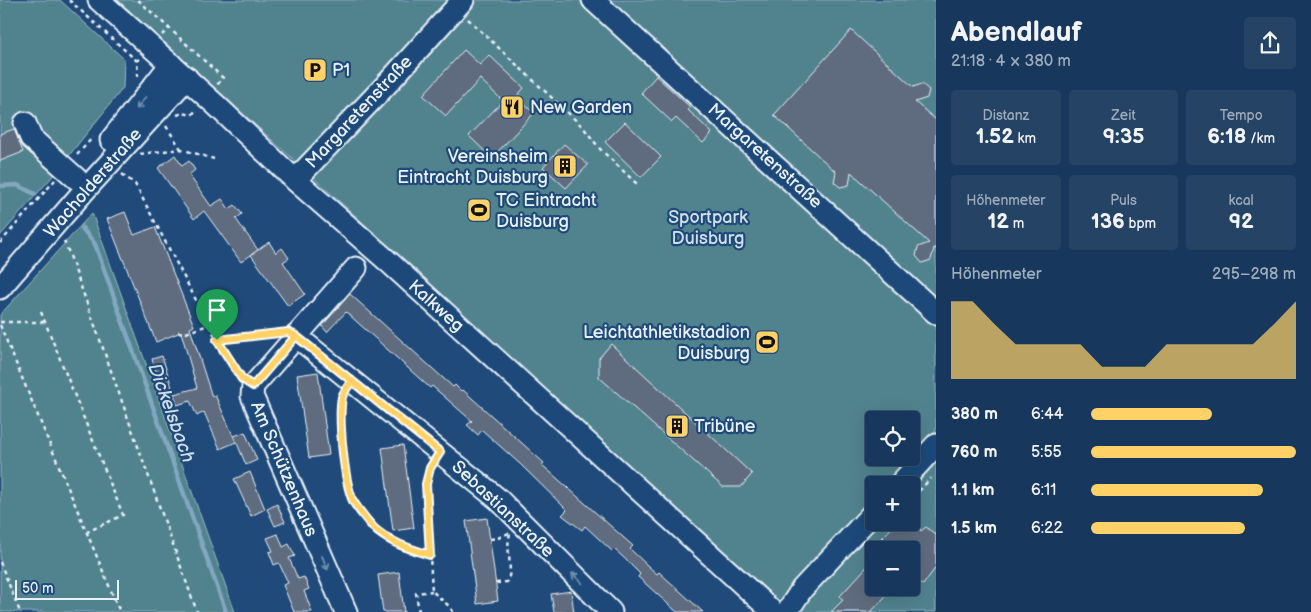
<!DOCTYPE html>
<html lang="de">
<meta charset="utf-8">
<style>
:root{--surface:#17385c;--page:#244365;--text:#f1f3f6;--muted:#9eacbb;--line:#365272;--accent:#ffd166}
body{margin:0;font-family:"Balsamiq Sans",sans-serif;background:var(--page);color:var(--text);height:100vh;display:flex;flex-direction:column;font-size:19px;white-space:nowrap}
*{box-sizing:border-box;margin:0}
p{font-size:16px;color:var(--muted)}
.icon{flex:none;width:28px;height:28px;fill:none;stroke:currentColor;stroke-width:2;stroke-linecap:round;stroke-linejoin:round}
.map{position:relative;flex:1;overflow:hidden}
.side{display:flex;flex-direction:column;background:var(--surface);width:375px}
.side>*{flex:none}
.tools{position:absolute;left:865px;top:411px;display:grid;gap:10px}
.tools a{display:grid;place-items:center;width:55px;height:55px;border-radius:5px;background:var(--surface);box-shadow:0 5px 20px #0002,0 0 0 1px var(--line);font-size:25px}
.scale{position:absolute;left:15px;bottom:12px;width:104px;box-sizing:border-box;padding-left:5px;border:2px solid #e8f1f8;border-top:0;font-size:14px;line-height:18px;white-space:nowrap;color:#e8f1f8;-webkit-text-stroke:4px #1f4a7a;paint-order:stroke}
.pin{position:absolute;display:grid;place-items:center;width:42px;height:42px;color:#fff;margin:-51px -21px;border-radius:50% 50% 50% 0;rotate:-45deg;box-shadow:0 0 5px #0007}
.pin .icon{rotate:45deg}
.round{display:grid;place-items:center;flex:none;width:52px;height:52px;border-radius:5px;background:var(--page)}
.headline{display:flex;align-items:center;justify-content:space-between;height:85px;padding:0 15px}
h1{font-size:28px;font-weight:700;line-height:38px}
.metrics{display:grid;grid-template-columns:repeat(3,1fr);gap:8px;height:85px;padding:5px 15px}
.metrics div{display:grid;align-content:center;border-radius:5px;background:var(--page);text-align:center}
.metrics b{font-size:21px;font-weight:700}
.metrics small{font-size:14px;font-weight:400}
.metrics p{font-size:14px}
.chart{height:140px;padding:10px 15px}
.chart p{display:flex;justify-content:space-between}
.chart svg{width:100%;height:90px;margin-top:5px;fill:var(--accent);opacity:.7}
ul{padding:0 15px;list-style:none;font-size:16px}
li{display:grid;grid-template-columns:80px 60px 1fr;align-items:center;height:38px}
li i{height:12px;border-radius:6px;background:var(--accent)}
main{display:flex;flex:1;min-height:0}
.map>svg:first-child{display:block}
.green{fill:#51838e;stroke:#9cbac3;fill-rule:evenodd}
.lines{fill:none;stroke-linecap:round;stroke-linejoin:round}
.stream{stroke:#83a7c0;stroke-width:4.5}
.building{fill:#5f6c7f;stroke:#e8f1f8}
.minor-casing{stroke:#e8f1f8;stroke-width:25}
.path{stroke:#e8f1f8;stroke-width:2.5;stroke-dasharray:4 4;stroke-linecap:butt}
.minor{stroke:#1f4a7a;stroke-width:21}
.oneway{stroke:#6f8dac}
.route-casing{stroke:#fff;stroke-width:10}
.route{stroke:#ffd166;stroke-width:6}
.labels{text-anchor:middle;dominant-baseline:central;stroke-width:4.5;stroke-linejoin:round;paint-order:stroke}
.poi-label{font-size:18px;fill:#e8f1f8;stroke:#1f4a7a;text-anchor:start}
.street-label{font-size:18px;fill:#e8f1f8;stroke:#1f4a7a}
.park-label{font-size:18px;fill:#d1e0e8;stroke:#1f4a7a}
.water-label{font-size:19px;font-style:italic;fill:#cfdfea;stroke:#1f4a7a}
</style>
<main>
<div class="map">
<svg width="936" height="612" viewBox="0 0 936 612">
<rect width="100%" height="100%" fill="#1f4a7a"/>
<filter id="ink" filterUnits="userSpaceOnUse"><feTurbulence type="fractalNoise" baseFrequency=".02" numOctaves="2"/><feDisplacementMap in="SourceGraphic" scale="10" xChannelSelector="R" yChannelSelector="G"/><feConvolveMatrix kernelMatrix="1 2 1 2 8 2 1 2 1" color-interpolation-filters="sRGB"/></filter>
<g filter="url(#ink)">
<g class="green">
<polygon points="0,0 60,0 124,59 123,88 51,178 0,236"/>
<path d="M118 0H936V612H791ZM874 420H911V458H874ZM874 485H911V522H874ZM874 550H911V588H874Z"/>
<polygon points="92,213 235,612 0,612 0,315"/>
</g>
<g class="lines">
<g class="stream">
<polyline points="0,186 17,185 35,194"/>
<polyline points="82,228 95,244 226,612"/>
</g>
</g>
<g class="building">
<polygon points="851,30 913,87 922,84 929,90 927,98 915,102 936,120 936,249 934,248 931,260 922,263 916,256 918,247 929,243 851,172 849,185 840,187 834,182 836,172 774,115"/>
<polygon points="464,50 480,65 489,55 524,88 516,97 534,113 492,158 469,136 503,101 480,79 446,116 423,95"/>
<polygon points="656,76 690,107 688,110 712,133 703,143 676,118 672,122 641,93"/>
<polygon points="625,122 661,157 641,177 605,142"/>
<polygon points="14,129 23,152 0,161 0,134"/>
<polygon points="564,144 588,165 566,188 543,167"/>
<polygon points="175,155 182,166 189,161 195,170 189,175 211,206 222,199 229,209 235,205 242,214 236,219 258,250 241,262 204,211 194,219 158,168"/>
<polygon points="125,212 134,235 155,227 194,326 190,328 212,397 215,395 236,442 220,449 204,412 197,416 190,401 177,405 174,394 197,388 181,332 156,342 107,219"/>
<polygon points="269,242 276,253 282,248 289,258 283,262 305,294 288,306 251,255"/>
<polygon points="350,294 453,387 455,385 461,391 463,390 544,463 542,465 549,471 633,546 630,549 648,566 657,574 659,572 703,612 677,612 638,577 640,574 623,557 614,549 612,551 585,526 582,530 562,515 567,510 520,464 482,430 478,435 467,425 472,421 432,386 430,388 346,312 327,332 322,326"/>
<polygon points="611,344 752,474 741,487 723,487 599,377 599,358"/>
<polygon points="162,356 174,394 164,397 152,359"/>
<polygon points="318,372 329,455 309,458 297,375"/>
<polygon points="245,432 257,460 246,465 234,436"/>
<polygon points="403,445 414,528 393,531 382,448"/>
<polygon points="250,472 265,509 251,516 234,479"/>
<polygon points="277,504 285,522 275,526 267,509"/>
<polygon points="487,518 498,601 477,604 466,521"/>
<polygon points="897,522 916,522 921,531 926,527 936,535 936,567 923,585 911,576 911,550 891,550 882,538"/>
<polygon points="278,534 283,547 289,544 295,556 289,558 298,579 304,577 309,589 304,591 312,612 294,612 283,585 288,583 279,563 274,565 269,552 273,551 267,538"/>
<polygon points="874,559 874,588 893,588 871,612 831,612 843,600 840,596"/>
<polygon points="399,572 404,612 383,612 378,575"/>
<polygon points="571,591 574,612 554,612 551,594"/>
</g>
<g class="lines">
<g class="minor-casing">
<g id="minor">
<polyline points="99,0 216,105 295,180 390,263 773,612"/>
<polyline points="593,0 936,313"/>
<polyline points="25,123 31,138 77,179"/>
<polyline points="111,140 171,64"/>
<polyline points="295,180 386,85 463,0"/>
<polyline points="0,288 84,191 187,78"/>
<polyline points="296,336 498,499 611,612"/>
<polyline points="899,485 936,445"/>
<polyline points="346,612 252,396 253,386 356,268"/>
<polyline points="787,612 802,589 874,512"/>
</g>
</g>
<g class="path">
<polyline points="69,0 137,61"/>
<polyline points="138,0 169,28"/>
<polyline points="468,19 583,127 600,149 637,184"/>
<polyline points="162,35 169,28 223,78 217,85"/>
<polyline points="138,77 137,61 139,59"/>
<polyline points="177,115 183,113 192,115 196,110"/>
<polyline points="166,126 181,149"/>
<polyline points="140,154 181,149 214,159"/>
<polyline points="77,155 93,137"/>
<polyline points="122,174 135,184 217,340 241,376"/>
<polyline points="64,241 69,253 197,612"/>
<polyline points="0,243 55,180"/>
<polyline points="41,312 123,515 87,532"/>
<polyline points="0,322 44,322"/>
<polyline points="0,325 120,612"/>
<polyline points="178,332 186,333 208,325"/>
<polyline points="217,340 276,333"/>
<polyline points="343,396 340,416 346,476 353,501 375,530 396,544 430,555"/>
<polyline points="432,466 426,484 432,591 450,607 453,612"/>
<polyline points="919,491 931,478"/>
<polyline points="490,539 498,538 509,533"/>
<polyline points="0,562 20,612"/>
<path d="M496 583 507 582C514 568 505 549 510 534"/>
<polyline points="419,612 416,593 432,591"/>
</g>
<use href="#minor" class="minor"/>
</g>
<defs><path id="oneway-shaft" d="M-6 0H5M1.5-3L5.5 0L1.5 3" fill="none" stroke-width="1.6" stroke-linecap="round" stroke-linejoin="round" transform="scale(1.25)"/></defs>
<g class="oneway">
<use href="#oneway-shaft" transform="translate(141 103) rotate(127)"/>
<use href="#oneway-shaft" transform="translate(325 563) rotate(67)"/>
<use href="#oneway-shaft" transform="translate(577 578) rotate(-135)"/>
</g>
</g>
<g class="lines" filter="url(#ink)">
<g class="route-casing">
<path id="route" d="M217 340 242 379 253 386 296 336 440 452 430 468 426 484 430 555C411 549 393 544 377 531 371 526 357 508 353 501 344 481 338 419 342 397 344 391 348 386 352 381L296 336 288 332 217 340"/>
</g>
<use href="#route" class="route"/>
</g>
<defs>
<g id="parking-square" transform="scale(1.25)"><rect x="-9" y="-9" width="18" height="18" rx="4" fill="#ffd166" stroke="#1f4a7a"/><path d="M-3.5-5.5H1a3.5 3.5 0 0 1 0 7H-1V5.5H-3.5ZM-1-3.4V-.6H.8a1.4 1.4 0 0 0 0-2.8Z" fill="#111"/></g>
<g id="restaurant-square" transform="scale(1.25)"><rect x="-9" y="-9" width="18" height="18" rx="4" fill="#ffd166" stroke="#1f4a7a"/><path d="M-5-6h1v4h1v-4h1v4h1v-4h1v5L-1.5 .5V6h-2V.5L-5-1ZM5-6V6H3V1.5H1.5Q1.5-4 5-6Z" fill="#111"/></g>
<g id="building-square" transform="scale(1.25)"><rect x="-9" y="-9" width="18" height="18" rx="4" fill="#ffd166" stroke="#1f4a7a"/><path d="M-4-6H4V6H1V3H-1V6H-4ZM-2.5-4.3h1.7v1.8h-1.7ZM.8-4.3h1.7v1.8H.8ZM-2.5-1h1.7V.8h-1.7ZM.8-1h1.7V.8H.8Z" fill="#111"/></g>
<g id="stadium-square" transform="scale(1.25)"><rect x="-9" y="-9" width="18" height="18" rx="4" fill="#ffd166" stroke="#1f4a7a"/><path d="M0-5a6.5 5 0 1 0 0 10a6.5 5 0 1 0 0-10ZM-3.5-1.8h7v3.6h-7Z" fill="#111"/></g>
</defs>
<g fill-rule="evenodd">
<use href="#parking-square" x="315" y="70"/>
<use href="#restaurant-square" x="512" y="107"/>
<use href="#building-square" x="565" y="166"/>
<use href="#stadium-square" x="479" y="210"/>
<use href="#stadium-square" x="767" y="342"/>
<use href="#building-square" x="677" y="426"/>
</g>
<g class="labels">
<g class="poi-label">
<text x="332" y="70">P1</text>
<text x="530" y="107">New Garden</text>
<text x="548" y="156" text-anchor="end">Vereinsheim<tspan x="548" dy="21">Eintracht Duisburg</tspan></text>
<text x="496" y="200">TC Eintracht<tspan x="496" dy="21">Duisburg</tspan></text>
<text x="750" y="332" text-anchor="end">Leichtathletikstadion<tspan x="750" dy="21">Duisburg</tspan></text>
<text x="694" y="426">Tribüne</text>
</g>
<g class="street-label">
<text transform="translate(359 112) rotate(-47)">Margaretenstraße</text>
<text transform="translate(765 156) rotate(42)">Margaretenstraße</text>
<text transform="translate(93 183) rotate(-49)">Wacholderstraße</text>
<text transform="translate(436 306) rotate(42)">Kalkweg</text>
<text transform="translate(284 469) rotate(67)">Am Schützenhaus</text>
<text transform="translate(503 509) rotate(43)">Sebastianstraße</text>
</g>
<g class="park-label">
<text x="708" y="217">Sportpark<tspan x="708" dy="21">Duisburg</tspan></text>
</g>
<g class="water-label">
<text transform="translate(171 413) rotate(70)">Dickelsbach</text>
</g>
</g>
</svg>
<div class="tools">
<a><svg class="icon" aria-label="locate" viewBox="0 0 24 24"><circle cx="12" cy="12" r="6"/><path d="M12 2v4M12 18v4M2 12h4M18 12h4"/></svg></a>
<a>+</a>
<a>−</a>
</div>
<div class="scale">50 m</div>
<div class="pin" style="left:217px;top:340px;background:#1e9e55"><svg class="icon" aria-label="arrive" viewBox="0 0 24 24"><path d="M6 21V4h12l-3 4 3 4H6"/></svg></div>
</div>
<section class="side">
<div class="headline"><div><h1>Abendlauf</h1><p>21:18 · 4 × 380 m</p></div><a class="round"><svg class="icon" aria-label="share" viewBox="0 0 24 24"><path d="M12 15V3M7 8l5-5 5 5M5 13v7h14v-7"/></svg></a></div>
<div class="metrics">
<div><p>Distanz</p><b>1.52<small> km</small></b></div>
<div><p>Zeit</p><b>9:35</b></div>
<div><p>Tempo</p><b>6:18<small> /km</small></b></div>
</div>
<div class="metrics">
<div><p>Höhenmeter</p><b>12<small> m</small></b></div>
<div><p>Puls</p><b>136<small> bpm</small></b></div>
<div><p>kcal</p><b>92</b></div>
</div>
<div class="chart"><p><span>Höhenmeter</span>295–298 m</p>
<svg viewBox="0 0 160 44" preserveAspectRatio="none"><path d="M0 44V6L10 6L20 17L30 27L40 27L50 27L60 27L70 38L80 38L90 38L100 27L110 27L120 27L130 27L140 27L150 17L160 6V44z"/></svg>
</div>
<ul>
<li><b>380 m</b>6:44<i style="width:59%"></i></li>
<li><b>760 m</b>5:55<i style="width:100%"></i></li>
<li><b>1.1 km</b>6:11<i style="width:84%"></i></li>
<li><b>1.5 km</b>6:22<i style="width:75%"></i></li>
</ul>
</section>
</main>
